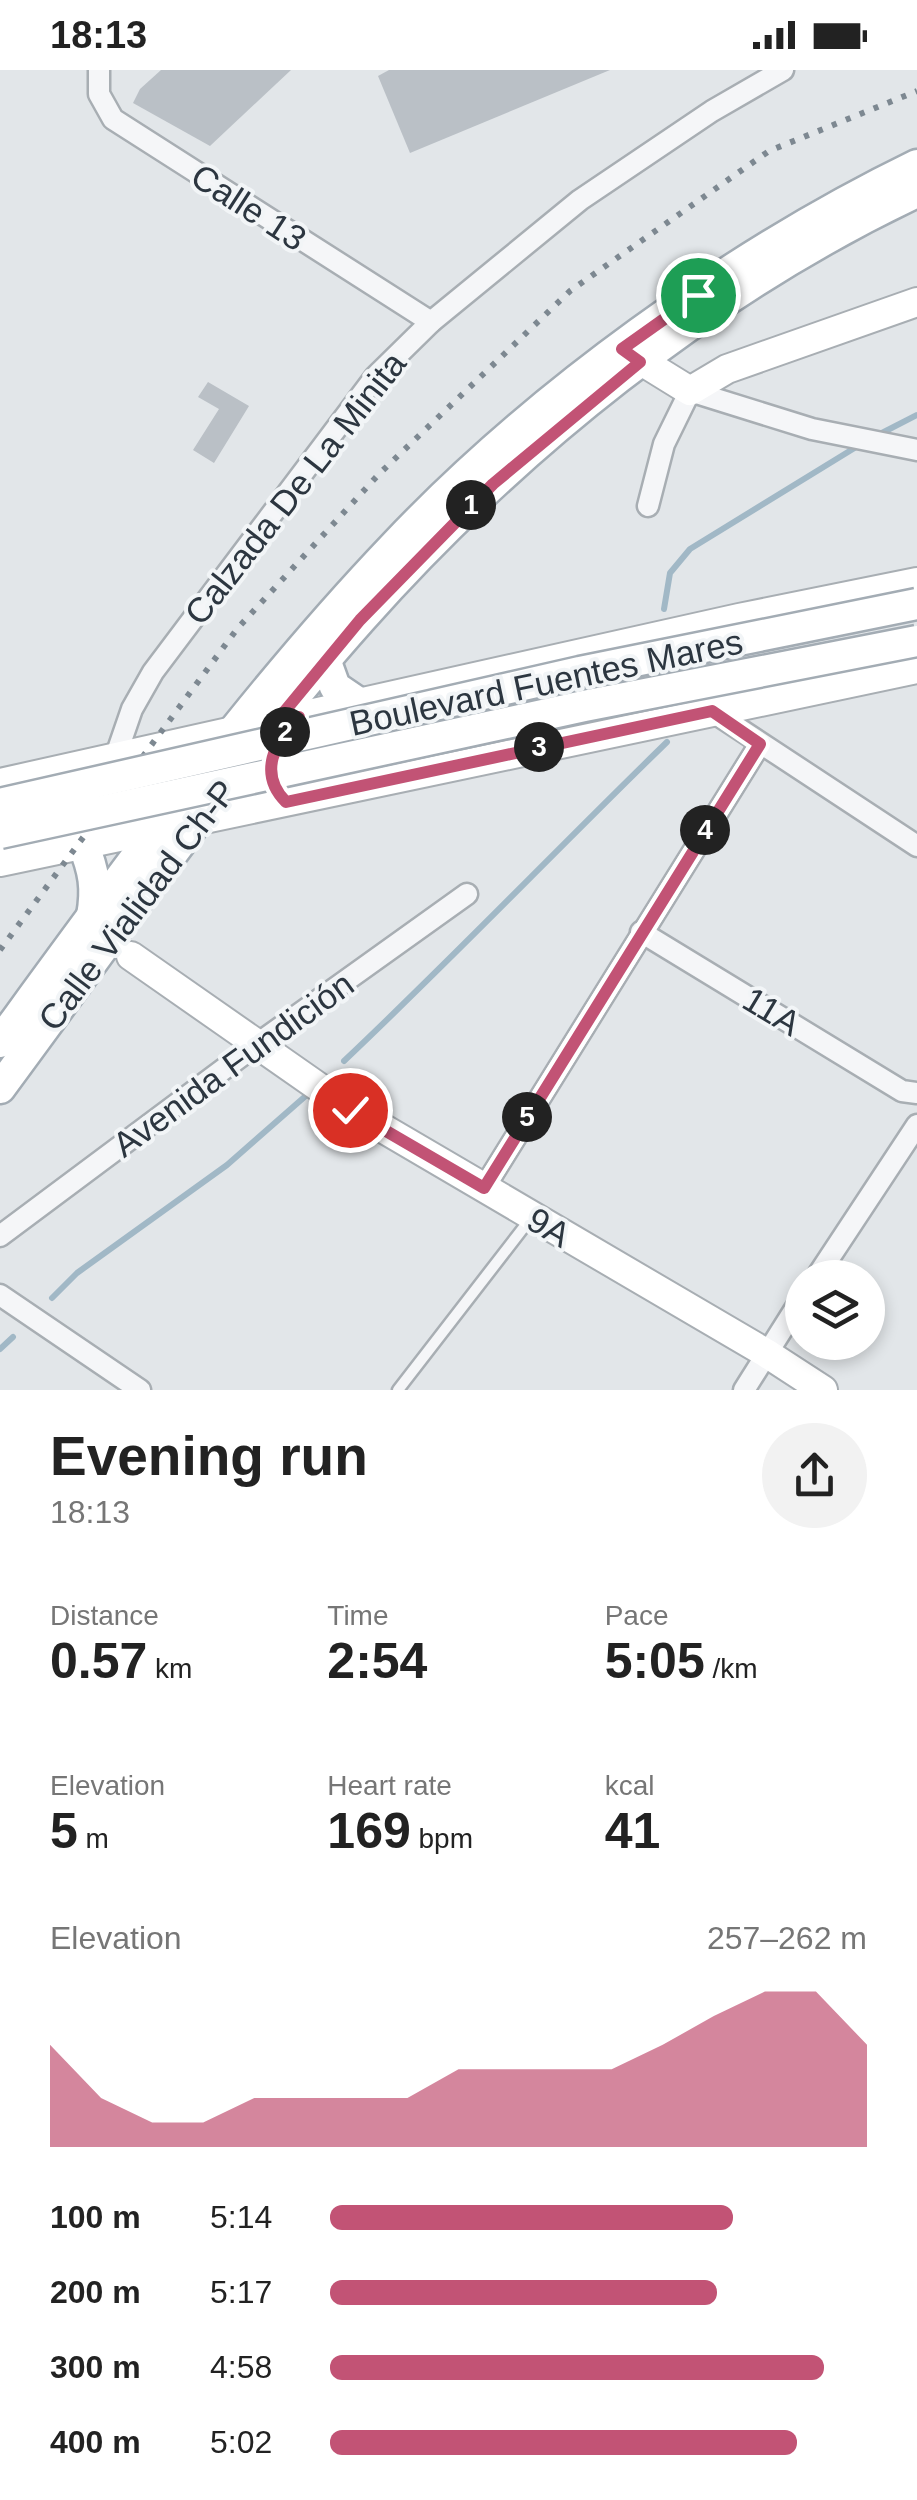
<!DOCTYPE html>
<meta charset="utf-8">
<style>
:root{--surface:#fff;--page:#f2f2f2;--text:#222;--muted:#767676;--accent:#c25375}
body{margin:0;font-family:Helvetica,sans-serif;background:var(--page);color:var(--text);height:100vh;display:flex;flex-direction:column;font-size:38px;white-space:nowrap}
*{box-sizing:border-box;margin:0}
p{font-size:32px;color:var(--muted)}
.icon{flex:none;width:55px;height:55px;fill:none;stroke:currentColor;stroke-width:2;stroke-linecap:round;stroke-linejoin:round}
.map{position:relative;height:1320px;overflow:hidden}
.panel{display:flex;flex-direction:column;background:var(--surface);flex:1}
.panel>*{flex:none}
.controls{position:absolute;left:785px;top:1190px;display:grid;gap:20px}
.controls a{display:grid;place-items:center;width:100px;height:100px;border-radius:50%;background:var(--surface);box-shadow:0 5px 15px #0003;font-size:50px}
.pin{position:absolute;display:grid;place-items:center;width:85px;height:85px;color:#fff;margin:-42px;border:5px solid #fff;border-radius:50%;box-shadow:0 2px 10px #0007}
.km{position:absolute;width:50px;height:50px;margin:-25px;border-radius:50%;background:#222;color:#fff;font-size:28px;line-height:50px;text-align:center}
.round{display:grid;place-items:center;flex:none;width:105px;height:105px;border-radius:52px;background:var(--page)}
.overview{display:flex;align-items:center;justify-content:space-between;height:170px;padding:0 50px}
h1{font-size:55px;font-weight:800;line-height:75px}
.figures{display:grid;grid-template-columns:repeat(3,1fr);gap:15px;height:170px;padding:10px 50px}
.figures div{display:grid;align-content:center}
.figures b{font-size:50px;font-weight:800}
.figures small{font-size:28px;font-weight:400}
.figures p{font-size:28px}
.chart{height:280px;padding:20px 50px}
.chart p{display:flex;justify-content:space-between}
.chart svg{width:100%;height:180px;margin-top:10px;fill:var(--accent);opacity:.7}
ul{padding:0 50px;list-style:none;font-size:32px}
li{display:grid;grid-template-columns:160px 120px 1fr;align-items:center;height:75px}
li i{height:25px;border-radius:12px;background:var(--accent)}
.status{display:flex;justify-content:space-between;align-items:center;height:70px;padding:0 50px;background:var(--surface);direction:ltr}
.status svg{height:28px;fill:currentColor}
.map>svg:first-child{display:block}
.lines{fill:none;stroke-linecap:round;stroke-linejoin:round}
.stream{stroke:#a1b8c6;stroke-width:6}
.building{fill:#bac0c6}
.lane-casing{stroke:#a8aeb3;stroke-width:15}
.street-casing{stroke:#a8aeb3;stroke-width:25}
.secondary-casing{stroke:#a8aeb3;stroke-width:32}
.primary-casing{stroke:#a3acb4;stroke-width:35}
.lane{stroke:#f5f6f8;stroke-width:10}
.street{stroke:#f5f6f8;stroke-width:20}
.secondary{stroke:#fff;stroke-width:28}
.primary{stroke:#fff;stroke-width:30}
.rail{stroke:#7d8891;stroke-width:6;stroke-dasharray:5 10;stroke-linecap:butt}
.primary-bridge-casing{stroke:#a3acb4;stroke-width:35;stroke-linecap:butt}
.primary-bridge{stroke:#fff;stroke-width:30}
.route-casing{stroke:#fff;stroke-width:20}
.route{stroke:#c25375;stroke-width:12}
.labels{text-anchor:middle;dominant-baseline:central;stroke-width:8;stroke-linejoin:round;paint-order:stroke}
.street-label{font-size:35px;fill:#2c3640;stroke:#f2f5f7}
</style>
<div class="status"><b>18:13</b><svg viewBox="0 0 49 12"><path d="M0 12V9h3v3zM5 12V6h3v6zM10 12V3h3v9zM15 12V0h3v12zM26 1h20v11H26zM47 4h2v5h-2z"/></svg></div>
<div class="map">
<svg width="917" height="1320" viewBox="0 0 917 1320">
<rect width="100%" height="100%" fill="#e2e6e9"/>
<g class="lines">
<g class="stream">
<polyline points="876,366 917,345"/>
<polyline points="664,539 670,503 690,479 861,374"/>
<path d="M344 991C454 887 558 778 667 672"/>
<polyline points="52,1228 77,1203 227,1095 309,1023"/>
<polyline points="0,1279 13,1267"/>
</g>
</g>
<g class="building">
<polygon points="161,0 291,0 210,76 133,33 140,19"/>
<polygon points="389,0 610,0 410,83 378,6"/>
<polygon points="208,312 249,336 214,393 193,380 219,339 198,327"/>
</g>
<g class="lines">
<g class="lane-casing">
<polyline id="lane" points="398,1320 531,1148"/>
</g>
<g class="street-casing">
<g id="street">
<polyline points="99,0 99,24 113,49 431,252"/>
<polyline points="648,436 664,374 690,321 812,359 917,380"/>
<polyline points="712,641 917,776"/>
<polyline points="113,694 132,639 153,602 375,307 431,252 580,130 712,41 783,0"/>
<polyline points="641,862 902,1021 917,1023"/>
<polyline points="484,1118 760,674"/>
<polyline points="0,1166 256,975 467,824"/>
<polyline points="816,1208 917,1055"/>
<polyline points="0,1225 140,1320"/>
<polyline points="744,1320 802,1228"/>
</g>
</g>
<g class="secondary-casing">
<g id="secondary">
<polyline points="622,279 690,321 727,299 917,232"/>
<polyline points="0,713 739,548 917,512"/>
<polyline points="0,792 917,599"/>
<polyline points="131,886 350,1039 766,1283 823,1320"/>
</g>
</g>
<g class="primary-casing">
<g id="primary">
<polyline points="326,592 335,617 360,634"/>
<path d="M83 774C94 801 97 818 92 846"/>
<path d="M0 972C124 802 249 628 394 476 536 326 732 185 917 95"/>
<path d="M0 1018C117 860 230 696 361 549 514 377 709 220 917 122"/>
</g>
</g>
<use href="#lane" class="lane"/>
<use href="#street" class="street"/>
<use href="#secondary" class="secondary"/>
<use href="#primary" class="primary"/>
<polyline class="rail" points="0,880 237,559 379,404 570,221 769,81 917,21"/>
<g class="primary-bridge-casing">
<g id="primary-bridge">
<polyline points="0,734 580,602 917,534"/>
<polyline points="0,763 584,636 917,571"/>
</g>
</g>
<use href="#primary-bridge" class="primary-bridge"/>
</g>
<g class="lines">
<g class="route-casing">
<path id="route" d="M350 1040 484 1118 760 674 712 641 286 732C258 704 274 671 299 647L275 653 360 550 493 414 640 292 622 279 698 225"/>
</g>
<use href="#route" class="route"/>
</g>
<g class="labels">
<g class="street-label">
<text transform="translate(249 137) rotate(33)">Calle 13</text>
<text transform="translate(295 418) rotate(-52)">Calzada De La Minita</text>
<text transform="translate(546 612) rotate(-12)">Boulevard Fuentes Mares</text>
<text transform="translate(137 835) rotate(-53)">Calle Vialidad Ch-P</text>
<text transform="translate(772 941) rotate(31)">11A</text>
<text transform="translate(233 994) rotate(-36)">Avenida Fundición</text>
<text transform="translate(549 1157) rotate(30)">9A</text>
</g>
</g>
</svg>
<div class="controls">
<a><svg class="icon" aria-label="layers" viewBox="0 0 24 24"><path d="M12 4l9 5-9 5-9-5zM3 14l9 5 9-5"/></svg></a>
</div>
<div class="pin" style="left:698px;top:225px;background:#1e9e55"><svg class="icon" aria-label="arrive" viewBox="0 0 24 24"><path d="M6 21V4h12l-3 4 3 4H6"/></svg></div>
<div class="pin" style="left:350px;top:1040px;background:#d93025"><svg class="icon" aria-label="check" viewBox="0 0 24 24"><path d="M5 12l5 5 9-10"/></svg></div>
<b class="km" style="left:471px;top:435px">1</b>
<b class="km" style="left:285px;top:662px">2</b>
<b class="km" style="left:539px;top:677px">3</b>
<b class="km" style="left:705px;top:760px">4</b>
<b class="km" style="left:527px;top:1047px">5</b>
</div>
<section class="panel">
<div class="overview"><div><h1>Evening run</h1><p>18:13</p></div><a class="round"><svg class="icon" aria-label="share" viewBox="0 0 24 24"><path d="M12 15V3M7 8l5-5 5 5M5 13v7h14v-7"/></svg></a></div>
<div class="figures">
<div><p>Distance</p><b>0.57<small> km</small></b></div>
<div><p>Time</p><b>2:54</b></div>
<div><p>Pace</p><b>5:05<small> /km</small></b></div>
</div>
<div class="figures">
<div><p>Elevation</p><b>5<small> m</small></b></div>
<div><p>Heart rate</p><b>169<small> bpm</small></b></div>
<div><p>kcal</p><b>41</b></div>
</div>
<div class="chart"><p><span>Elevation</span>257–262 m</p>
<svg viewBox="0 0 160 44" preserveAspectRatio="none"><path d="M0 44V19L10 32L20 38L30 38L40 32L50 32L60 32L70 32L80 25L90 25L100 25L110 25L120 19L130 12L140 6L150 6L160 19V44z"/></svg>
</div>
<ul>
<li><b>100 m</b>5:14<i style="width:75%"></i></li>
<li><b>200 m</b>5:17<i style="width:72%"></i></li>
<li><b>300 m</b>4:58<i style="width:92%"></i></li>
<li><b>400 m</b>5:02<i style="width:87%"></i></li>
</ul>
</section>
